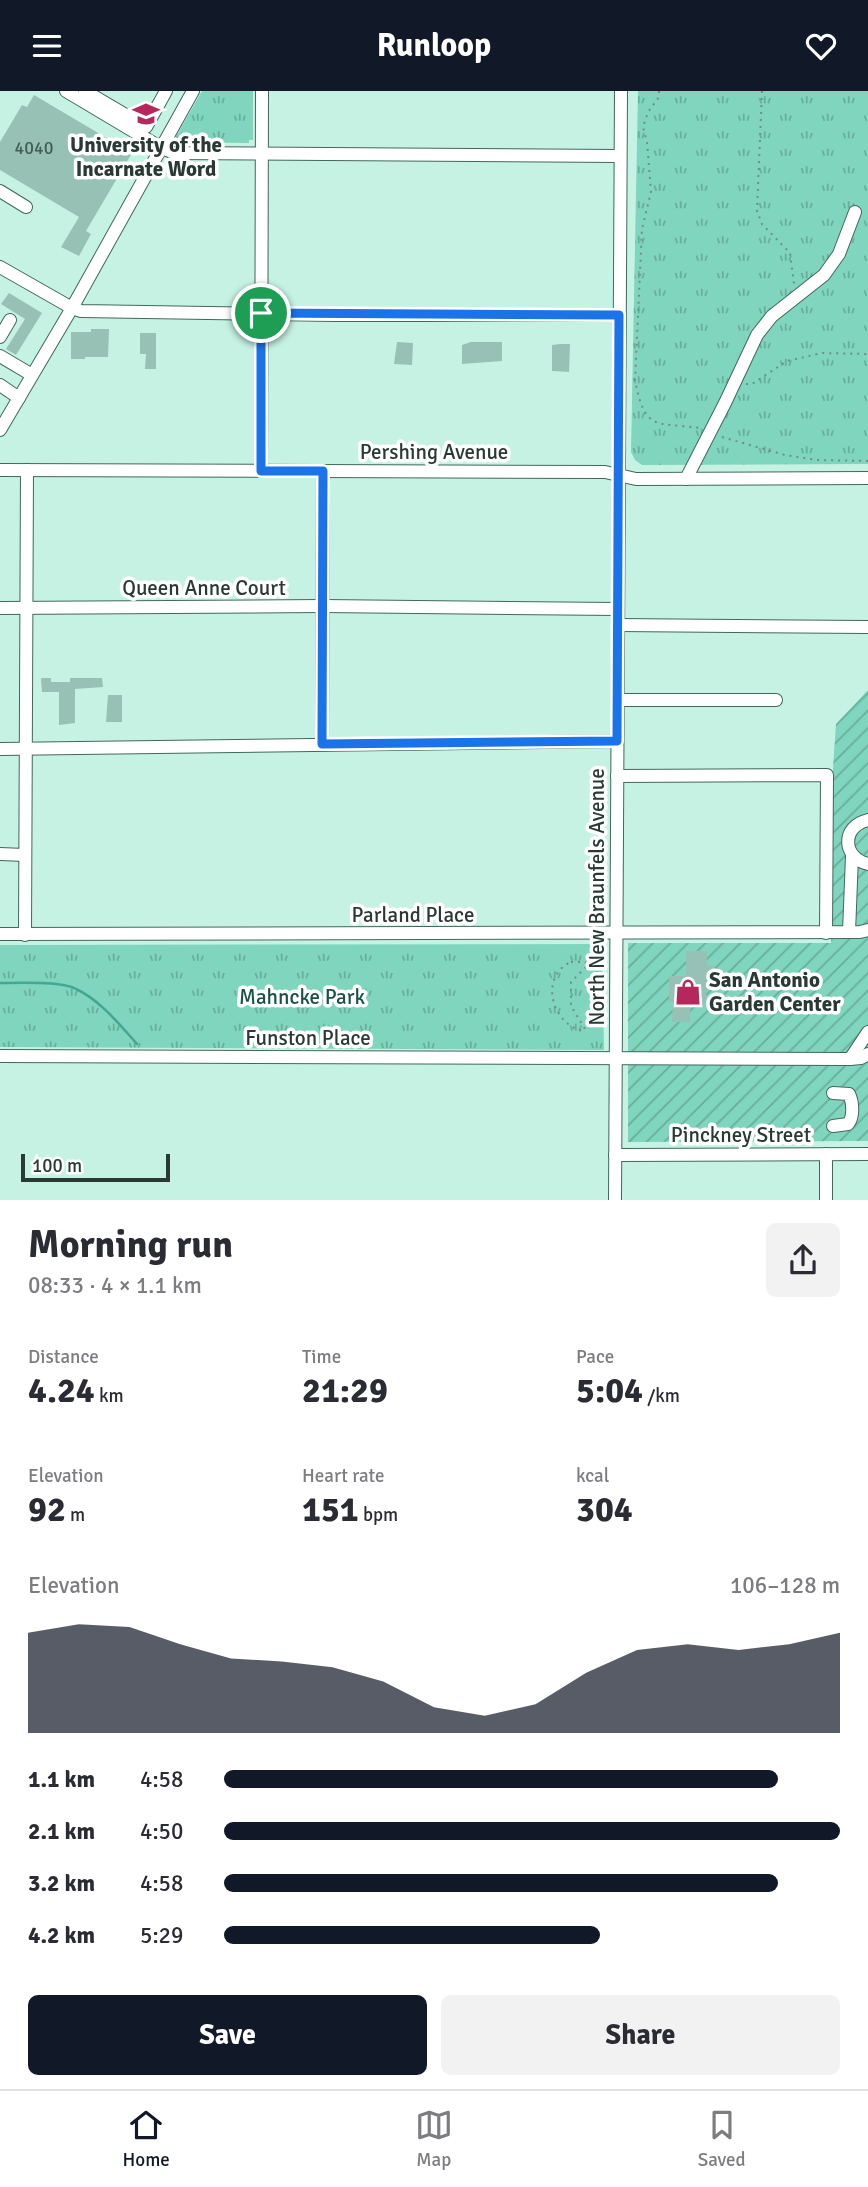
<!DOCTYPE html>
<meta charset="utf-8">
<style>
:root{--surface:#fff;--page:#f2f2f3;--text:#2b2b33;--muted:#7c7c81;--line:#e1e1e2;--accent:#111827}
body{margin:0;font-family:Signika,sans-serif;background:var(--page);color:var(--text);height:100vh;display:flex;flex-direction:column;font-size:26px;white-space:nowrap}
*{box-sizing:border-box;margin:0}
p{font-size:23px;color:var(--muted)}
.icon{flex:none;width:38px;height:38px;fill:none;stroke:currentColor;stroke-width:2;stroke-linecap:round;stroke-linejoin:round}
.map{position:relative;height:1109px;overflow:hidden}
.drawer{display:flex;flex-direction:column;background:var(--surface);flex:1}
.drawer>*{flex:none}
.scale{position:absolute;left:21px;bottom:18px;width:149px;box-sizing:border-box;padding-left:7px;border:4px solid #293a35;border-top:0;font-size:19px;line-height:24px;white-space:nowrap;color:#293a35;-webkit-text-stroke:5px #fff;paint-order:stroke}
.pin{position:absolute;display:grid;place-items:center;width:60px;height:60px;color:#fff;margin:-30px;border:4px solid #fff;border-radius:50%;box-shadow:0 2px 7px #0007}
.round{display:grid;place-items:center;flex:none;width:74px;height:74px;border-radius:10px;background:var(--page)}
.head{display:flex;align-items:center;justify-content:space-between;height:119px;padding:0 28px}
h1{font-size:38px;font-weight:800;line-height:52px}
.figures{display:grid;grid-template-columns:repeat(3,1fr);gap:10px;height:119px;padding:7px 28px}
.figures div{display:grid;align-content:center}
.figures b{font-size:35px;font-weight:800}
.figures small{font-size:19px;font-weight:400}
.figures p{font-size:19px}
.chart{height:196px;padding:14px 28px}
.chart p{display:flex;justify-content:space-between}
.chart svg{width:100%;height:126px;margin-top:7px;fill:var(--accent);opacity:.7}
.action{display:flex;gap:14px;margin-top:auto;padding:14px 28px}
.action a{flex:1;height:80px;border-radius:10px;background:var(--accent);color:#fff;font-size:28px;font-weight:800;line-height:80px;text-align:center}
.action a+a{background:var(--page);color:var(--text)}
ul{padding:0 28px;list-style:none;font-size:23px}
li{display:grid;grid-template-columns:112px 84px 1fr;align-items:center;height:52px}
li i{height:18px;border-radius:9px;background:var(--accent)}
header{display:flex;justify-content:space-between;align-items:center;height:91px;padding:0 28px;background:var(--accent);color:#fff;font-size:32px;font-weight:800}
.dock{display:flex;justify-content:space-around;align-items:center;height:98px;border-top:2px solid var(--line);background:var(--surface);font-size:19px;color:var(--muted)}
.dock a{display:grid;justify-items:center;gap:4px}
.dock .active{color:var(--accent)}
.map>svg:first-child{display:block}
.grass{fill:url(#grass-tufts)}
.garden{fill:url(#garden-furrows)}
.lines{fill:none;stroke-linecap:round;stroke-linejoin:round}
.stream{stroke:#44a78f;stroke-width:2.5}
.building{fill:#96c1b4}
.minor-casing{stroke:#40685d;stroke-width:14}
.path{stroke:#718f86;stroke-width:2;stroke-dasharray:2 5;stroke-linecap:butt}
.minor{stroke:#fff;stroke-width:12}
.route-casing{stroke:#fff;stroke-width:14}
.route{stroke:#1a73e8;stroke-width:9}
.labels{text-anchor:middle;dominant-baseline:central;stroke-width:7;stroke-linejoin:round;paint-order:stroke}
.number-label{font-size:18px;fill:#445c55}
.poi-label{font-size:21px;font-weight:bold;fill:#293a35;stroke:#fff}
.street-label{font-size:21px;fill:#293a35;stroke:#fff}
.park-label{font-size:21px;fill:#195144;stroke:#fff}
</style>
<header><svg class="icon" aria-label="menu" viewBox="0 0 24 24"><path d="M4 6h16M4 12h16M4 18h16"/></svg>Runloop<svg class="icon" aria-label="heart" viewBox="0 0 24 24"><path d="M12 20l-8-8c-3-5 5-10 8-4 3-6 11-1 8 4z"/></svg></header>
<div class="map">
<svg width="868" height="1109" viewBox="0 0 868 1109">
<defs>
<pattern id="grass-tufts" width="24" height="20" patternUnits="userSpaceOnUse" patternTransform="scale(1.75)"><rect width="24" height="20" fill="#7fd5bd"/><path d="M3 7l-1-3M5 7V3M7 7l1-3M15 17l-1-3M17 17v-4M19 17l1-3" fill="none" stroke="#68ae9a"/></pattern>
<pattern id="garden-furrows" width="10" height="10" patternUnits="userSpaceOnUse" patternTransform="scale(1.75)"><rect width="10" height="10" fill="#7fd5bd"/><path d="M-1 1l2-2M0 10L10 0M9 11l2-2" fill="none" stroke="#68ae9a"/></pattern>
</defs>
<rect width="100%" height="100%" fill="#c6f2e4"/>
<g class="grass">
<polygon points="202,0 253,0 253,49 249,49 249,52 173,51"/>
<polygon points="638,0 868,0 868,373 642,374 635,369 631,361"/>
<polygon points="602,853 604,959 0,956 0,854"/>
</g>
<polygon class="garden" points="868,599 868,1050 628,1051 628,852 831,852 833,677 836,633"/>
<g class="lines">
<path class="stream" d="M0 892C18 892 62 890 76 898 100 909 120 934 137 953"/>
</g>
<g class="building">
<polygon points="34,4 132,62 86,140 91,143 79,165 61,156 79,126 0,79 0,51 22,14 27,16"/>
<polygon points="9,202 42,222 16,264 6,258 25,228 1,213"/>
<polygon points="91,238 109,238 108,266 85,266 85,268 71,268 71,241 91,241"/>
<polygon points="140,242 156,242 156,278 145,278 146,263 140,263"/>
<polygon points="397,251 413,252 412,274 394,273"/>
<polygon points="471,251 502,251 502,270 462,273 462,254"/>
<polygon points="560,253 570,253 569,281 552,280 552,254"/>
<polygon points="41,587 51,587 51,591 70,591 70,587 102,587 103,596 75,598 75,632 59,634 59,601 42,601"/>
<polygon points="108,604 122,604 122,631 106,631"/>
<polygon points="686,860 707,860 707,875 714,875 714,891 707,891 706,912 690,911 690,931 672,931 673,911 669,911 669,885 686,885"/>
</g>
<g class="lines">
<g class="minor-casing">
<g id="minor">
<polyline points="66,0 160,56 174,62 620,65"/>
<polyline points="85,0 146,36 166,0"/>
<polyline points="0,100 26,116"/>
<polyline points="0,176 72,217 81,220 335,224 619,224"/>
<polyline points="0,246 10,229"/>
<polyline points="0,265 32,284"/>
<polyline points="0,294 19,307"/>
<polyline points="0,339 72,217 193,0"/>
<polyline points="0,379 605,381 636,388 868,387"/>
<polyline points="261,380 262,0"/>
<polyline points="686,388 725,312 757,244 772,225 824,184 839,163 855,121"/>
<polyline points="0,517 323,515 618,518"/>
<polyline points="618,534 868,536"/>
<polyline points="618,609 776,609"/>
<polyline points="322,653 323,380"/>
<polyline points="0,658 617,650"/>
<polyline points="617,685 827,684 826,842"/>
<path d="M868 729C841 735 842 767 868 773"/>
<polyline points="0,763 25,764"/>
<polyline points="849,841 852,765"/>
<polyline points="0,843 860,841 868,839"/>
<polyline points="25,844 27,379"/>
<polyline points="0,965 850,968 861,967 868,963"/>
<polyline points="850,968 868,941"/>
<path d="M833 1035 848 1033C854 1026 853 1011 849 1003L833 1002"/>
<polyline points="615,1064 868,1063"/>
<polyline points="615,1109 621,0"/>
<polyline points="826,1109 826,1063"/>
</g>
</g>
<g class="path">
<path d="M659 0V6L648 21 643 36 647 51 651 101 642 138 635 289C645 341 655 331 700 337"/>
<polyline points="762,0 757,120 762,133 790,162 794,193"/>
<polyline points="746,293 752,293 787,270 822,262 868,263"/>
<polyline points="722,346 785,364 817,369 868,370"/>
<path d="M571 871H585L588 874 571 891V915L585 938 583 940C551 933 539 885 571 871Z"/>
</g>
<use href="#minor" class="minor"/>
</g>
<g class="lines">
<g class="route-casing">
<polygon id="route" points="261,222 619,224 617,650 322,653 323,380 261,380"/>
</g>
<use href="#route" class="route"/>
</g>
<defs>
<g id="university-bare" transform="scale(2.1)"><path d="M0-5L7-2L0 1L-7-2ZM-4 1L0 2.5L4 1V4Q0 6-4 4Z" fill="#b6285b" stroke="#fff" stroke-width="2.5" paint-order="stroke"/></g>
<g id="shop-bare" transform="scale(2.1)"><path d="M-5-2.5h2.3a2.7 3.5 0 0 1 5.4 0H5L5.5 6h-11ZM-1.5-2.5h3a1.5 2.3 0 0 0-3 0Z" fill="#b6285b" stroke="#fff" stroke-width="2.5" paint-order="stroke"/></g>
</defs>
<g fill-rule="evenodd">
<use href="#university-bare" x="146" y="23"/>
<use href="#shop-bare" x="688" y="901"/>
</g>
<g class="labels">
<g class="number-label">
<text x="34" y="57">4040</text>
</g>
<g class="poi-label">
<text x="146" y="54">University of the<tspan x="146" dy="24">Incarnate Word</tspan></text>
<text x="709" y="889" text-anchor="start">San Antonio<tspan x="709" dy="24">Garden Center</tspan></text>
</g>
<g class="street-label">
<text x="434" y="361">Pershing Avenue</text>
<text x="204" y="497">Queen Anne Court</text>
<text transform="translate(597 806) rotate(-90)">North New Braunfels Avenue</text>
<text x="413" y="824">Parland Place</text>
<text x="308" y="947">Funston Place</text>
<text x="741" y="1044">Pinckney Street</text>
</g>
<g class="park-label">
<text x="302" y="906">Mahncke Park</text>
</g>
</g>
</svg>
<div class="scale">100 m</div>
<div class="pin" style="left:261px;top:222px;background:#1e9e55"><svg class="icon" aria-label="arrive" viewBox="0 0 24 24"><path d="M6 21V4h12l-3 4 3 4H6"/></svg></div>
</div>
<section class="drawer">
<div class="head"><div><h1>Morning run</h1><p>08:33 · 4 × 1.1 km</p></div><a class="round"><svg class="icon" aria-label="share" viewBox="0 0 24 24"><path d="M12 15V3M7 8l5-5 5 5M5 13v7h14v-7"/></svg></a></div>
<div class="figures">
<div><p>Distance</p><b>4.24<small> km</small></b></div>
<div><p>Time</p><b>21:29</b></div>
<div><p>Pace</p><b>5:04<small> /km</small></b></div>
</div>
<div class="figures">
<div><p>Elevation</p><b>92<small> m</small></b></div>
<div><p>Heart rate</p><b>151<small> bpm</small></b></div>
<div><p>kcal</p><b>304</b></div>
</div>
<div class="chart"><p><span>Elevation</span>106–128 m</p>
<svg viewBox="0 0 160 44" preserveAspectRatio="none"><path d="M0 44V9L10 6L20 7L30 13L40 18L50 19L60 21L70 26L80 35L90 38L100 34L110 23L120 15L130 13L140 15L150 13L160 9V44z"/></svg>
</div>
<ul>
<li><b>1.1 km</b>4:58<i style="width:90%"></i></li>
<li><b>2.1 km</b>4:50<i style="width:100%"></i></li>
<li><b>3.2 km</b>4:58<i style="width:90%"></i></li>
<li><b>4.2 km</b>5:29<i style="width:61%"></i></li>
</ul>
<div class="action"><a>Save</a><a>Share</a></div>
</section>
<nav class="dock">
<a class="active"><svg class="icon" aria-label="home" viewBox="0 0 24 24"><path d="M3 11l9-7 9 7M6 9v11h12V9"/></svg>Home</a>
<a><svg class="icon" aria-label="map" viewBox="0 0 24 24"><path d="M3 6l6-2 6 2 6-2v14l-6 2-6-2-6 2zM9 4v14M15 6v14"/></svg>Map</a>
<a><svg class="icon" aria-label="saved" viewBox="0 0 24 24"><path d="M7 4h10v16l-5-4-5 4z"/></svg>Saved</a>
</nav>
